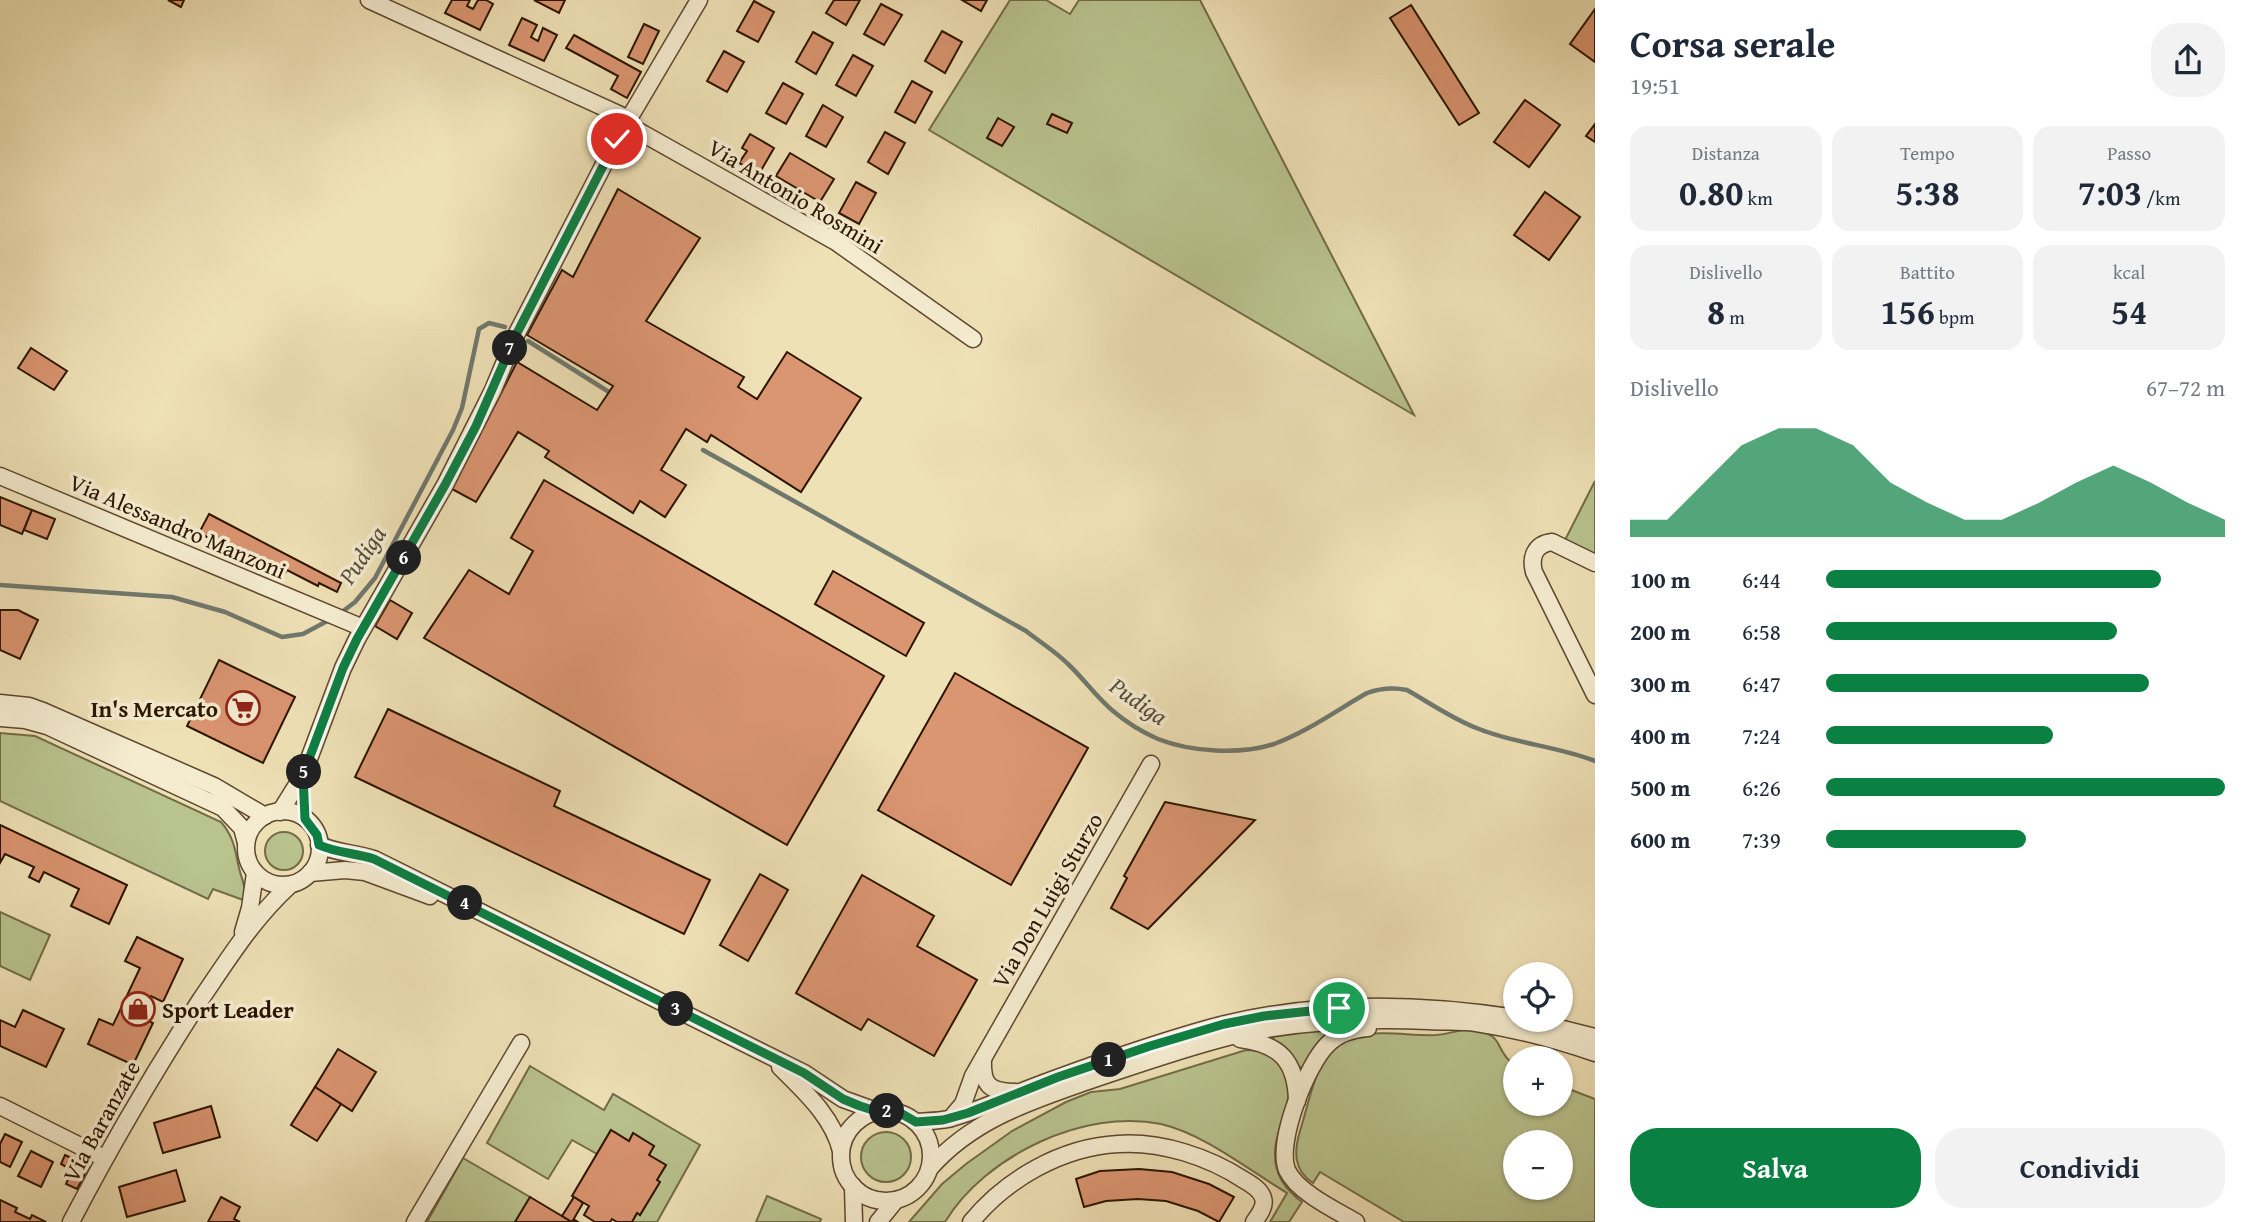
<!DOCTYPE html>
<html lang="it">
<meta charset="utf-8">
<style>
:root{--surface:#fff;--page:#f2f2f3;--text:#1f2937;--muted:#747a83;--accent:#0b8043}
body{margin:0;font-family:"Gentium Book Plus",serif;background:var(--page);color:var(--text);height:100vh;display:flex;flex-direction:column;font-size:26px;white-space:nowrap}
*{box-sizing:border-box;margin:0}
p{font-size:23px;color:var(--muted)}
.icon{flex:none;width:38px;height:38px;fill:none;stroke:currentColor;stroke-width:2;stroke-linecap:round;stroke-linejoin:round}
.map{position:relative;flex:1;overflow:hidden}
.sheet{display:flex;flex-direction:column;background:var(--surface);width:665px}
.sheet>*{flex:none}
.fabs{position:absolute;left:1503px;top:962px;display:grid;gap:14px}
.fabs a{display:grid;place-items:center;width:70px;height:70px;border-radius:50%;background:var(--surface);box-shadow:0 2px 5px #0004;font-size:35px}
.pin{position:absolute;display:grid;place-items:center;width:60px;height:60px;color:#fff;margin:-30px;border:4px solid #fff;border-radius:50%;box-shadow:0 2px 7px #0007}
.km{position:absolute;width:35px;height:35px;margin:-18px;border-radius:50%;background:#222;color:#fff;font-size:19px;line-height:35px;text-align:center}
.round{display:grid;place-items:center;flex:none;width:74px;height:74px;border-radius:28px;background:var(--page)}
.summary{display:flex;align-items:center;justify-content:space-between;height:119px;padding:0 35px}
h1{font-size:38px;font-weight:700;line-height:52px}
.figures{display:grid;grid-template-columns:repeat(3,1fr);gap:10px;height:119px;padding:7px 35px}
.figures div{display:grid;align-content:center;border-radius:18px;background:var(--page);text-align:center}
.figures b{font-size:35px;font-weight:700}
.figures small{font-size:19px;font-weight:400}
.figures p{font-size:19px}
.chart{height:196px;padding:14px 35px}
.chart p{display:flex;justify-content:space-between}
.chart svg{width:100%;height:126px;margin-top:7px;fill:var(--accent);opacity:.7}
.button{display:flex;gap:14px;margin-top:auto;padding:14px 35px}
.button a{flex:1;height:80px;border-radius:28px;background:var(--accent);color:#fff;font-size:28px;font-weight:700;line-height:80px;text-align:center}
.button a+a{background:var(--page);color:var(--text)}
ul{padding:0 35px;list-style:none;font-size:23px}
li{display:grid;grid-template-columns:112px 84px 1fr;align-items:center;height:52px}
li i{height:18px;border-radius:9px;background:var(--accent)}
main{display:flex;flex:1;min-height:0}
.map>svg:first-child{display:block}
.green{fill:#b9c38e;stroke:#726c47;stroke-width:2;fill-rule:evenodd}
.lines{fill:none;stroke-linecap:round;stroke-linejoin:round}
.stream{stroke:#70786e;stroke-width:4.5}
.building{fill:#da9571;stroke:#2c1400;stroke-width:2}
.minor-casing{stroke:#5d472e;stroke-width:19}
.minor{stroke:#f5ecd0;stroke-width:16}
.route-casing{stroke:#fff;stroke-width:14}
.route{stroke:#0b8043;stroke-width:9}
.labels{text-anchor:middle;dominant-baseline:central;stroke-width:7;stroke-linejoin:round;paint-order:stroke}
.street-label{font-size:23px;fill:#2c1400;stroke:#f5ecd0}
.poi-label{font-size:23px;font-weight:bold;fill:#2c1400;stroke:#f5ecd0;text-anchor:end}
.water-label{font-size:24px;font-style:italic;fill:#544e40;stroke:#f5ecd0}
</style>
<main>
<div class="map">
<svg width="1595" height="1222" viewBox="0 0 1595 1222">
<rect width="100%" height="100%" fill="#efe1b6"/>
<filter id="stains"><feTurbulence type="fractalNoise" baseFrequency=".00286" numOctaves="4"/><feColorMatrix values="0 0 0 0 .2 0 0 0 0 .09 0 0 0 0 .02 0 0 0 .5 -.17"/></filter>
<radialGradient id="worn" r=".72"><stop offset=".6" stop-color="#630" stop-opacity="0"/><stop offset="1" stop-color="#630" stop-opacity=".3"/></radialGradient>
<g class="green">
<polygon points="1010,0 1046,0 1070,14 1079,0 1200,0 1414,415 929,130"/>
<polygon points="1595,481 1595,556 1565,540"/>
<path d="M0 733 35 736 221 822C234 837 235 850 239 868 242 881 247 887 243 900L213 889 208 899 0 801Z"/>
<circle cx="284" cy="851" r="19"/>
<polygon points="0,912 50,935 30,980 0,966"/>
<polygon points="1330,1029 1333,1032 1303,1069 1297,1065 1287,1049 1273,1040 1274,1035"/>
<path d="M1468 1029C1509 1035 1490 1046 1515 1066L1516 1104H1561V1086L1595 1099V1222H1404L1320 1172 1313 1183C1293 1170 1294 1151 1300 1131 1308 1106 1313 1075 1328 1054 1352 1022 1402 1037 1436 1035 1447 1034 1457 1031 1468 1029ZM1516 1143H1561V1188H1516Z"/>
<path d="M1246 1050C1261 1050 1269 1054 1279 1064 1304 1089 1275 1123 1275 1152 1274 1174 1285 1189 1302 1202L1289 1222H1270L1287 1193C1249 1170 1204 1134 1161 1124 1084 1108 985 1156 945 1222H909L942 1184 966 1164 1012 1131 1066 1102 1091 1092 1120 1089Z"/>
<polygon points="530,1066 604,1110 613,1094 700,1145 657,1222 632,1222 637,1213 640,1215 659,1183 657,1180 666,1165 649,1155 654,1146 633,1134 629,1141 611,1130 597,1154 572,1140 548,1179 487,1143"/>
<circle cx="886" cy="1157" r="25"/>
<polygon points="463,1158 530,1197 515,1222 427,1222"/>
<polygon points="767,1196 821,1219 820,1222 756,1222"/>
</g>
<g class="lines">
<g class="stream">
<polyline points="528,341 609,392"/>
<path d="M703 450 1026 631C1040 642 1056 652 1068 664 1084 679 1096 697 1113 711 1126 722 1142 732 1158 739 1191 752 1240 755 1274 744 1307 732 1337 710 1367 693 1381 688 1392 687 1407 690 1430 703 1454 720 1479 729 1516 744 1557 746 1595 761"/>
<polyline points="0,585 172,597 225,612 282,637 303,634 331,619"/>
<polyline points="338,615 355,602 375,578 453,430 462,408 479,329 489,323 505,327"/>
</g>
</g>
<g class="building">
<polygon points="168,0 184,0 181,7"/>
<polygon points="452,0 470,0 467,6 473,9 478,0 486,0 493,4 480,30 445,13"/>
<polygon points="534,0 565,0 559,13"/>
<polygon points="834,0 860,0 846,25 826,13"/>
<polygon points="962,0 987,0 981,11"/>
<polygon points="754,1 774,12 758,42 737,31"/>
<polygon points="881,4 902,15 884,45 864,34"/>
<polygon points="1411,5 1479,113 1459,125 1390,18"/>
<polygon points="1595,9 1595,62 1570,44"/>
<polygon points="522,18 537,25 531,37 538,41 543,28 557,35 544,61 509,45"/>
<polygon points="644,24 659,31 643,64 628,57"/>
<polygon points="942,31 962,42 945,73 925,61"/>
<polygon points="813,32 833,43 816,74 796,62"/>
<polygon points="574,35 641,72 627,98 611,89 618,76 566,48"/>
<polygon points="724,51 744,62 727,92 707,81"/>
<polygon points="853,55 873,66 856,96 836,85"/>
<polygon points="912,81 932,92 915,123 895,112"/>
<polygon points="783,83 803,94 786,124 766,113"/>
<polygon points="1525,100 1560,125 1529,167 1494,142"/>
<polygon points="823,105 843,117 826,147 806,136"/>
<polygon points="1052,114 1072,123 1067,133 1047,124"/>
<polygon points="998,118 1014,127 1002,146 987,138"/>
<polygon points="1595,124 1595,142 1586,136"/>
<polygon points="885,132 905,143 888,174 868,162"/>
<polygon points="750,134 774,148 759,174 739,163 747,151 742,148"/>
<polygon points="790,153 834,179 820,202 776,176"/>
<polygon points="856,182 876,193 859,224 839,213"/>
<polygon points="618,189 700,238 646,321 744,377 738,387 757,399 787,352 861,398 801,492 711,435 707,442 686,429 661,470 686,485 665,517 640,501 633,513 545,457 549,451 518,432 476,502 452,489 517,362 597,410 613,386 527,335 562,270 573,277"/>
<polygon points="1545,192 1580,217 1549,260 1514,235"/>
<polygon points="31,348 67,371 54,390 18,368"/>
<polygon points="544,480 884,676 787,845 424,638 469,570 509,594 533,551 511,538"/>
<polygon points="0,497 32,510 22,534 0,525"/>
<polygon points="32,510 55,519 47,539 24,530"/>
<polygon points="209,514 341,583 337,592 319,583 318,586 287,570 285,573 237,549 236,552 199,533"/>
<polygon points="833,571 924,623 906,656 815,604"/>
<polygon points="390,600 412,613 397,639 375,626"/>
<polygon points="0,610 18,610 38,620 20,659 0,650"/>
<polygon points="219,660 295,697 263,763 187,726"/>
<polygon points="955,673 1088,748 1011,885 878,810"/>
<polygon points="388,709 560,791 554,806 710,880 684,934 355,777"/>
<polygon points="1165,802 1255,820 1148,929 1111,908 1127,878 1124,876"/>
<polygon points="0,825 127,885 109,924 71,906 79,889 44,872 39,882 29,877 34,867 5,854 0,863"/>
<polygon points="760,874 788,890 748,961 720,945"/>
<polygon points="862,875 934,916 917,946 977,980 934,1056 868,1019 861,1030 796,993"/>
<polygon points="137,937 183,959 163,1002 151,996 141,1018 153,1023 133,1065 88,1044 99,1019 113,1025 140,968 125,961"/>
<polygon points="23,1010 64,1029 46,1067 0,1046 0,1020 15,1027"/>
<polygon points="338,1049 376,1072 352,1111 315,1087"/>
<polygon points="315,1087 341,1104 317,1141 291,1125"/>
<polygon points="211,1106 220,1137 163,1153 154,1123"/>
<polygon points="611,1130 629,1141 633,1133 654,1146 649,1155 666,1165 657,1180 660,1182 640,1215 637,1213 632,1222 617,1222 612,1219 610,1222 595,1222 584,1215 589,1206 572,1196"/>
<polygon points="5,1134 22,1142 10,1167 0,1162 0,1144"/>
<polygon points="31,1151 53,1162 41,1187 18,1176"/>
<polygon points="65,1155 89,1167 77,1189 66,1184 72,1170 61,1164"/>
<polygon points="1139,1169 1172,1172 1209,1184 1234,1197 1219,1222 1198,1211 1166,1201 1138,1199 1106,1201 1084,1207 1076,1179 1100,1171"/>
<polygon points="176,1170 185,1201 127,1217 119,1187"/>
<polygon points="221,1197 240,1207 234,1219 240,1222 208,1222"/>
<polygon points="530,1197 572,1222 573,1219 578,1222 515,1222"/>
<polygon points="574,1197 583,1203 572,1222 562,1216"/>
<polygon points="0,1200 17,1208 15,1212 30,1219 32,1215 46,1222 0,1222"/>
</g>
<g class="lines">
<g class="minor-casing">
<g id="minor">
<polyline points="369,0 629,119"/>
<polyline points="626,124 836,242 973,339"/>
<polyline points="0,476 363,628"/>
<path d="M1595 563 1552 542C1535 544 1530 557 1534 572L1595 695"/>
<polyline points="0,703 29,706 43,711 214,786 265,816"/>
<polyline points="0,718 25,720 47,726 223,808 242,828 246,843"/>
<circle cx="283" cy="848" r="37"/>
<polyline points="280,812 303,775 343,668 357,639 445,485 493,390 516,335 617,139 699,0"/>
<path d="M319 845C337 853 356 853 374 859L804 1073 843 1099 879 1112"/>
<polyline points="310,873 345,870 365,872 430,896"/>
<polyline points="243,932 250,908 255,873"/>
<polyline points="1527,1020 1595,1037"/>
<path d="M1240 1039C1279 1044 1296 1060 1297 1101"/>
<path d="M983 1059C982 1085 989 1092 1016 1092"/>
<path d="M780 1067C804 1091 833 1117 841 1151"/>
<polyline points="0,1106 104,1158"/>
<circle cx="886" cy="1156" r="45"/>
<polyline points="951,1118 963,1104 973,1076 1151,764"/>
<path d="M916 1122C927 1121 938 1121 948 1119 970 1113 992 1104 1013 1095 1039 1084 1066 1075 1093 1065 1136 1051 1180 1035 1225 1024 1320 1001 1419 1003 1516 1018"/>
<path d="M930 1168C973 1119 1031 1101 1091 1080 1136 1065 1181 1049 1228 1037 1293 1021 1362 1018 1429 1021 1444 1022 1461 1021 1476 1023 1516 1029 1557 1040 1595 1053"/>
<polyline points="853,1186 854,1222"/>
<path d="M71 1222C111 1145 154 1072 201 999 229 958 253 919 290 885"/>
<polyline points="415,1222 521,1043"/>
<polyline points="878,1222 896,1200"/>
<path d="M971 1222C1006 1179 1062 1147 1118 1144 1161 1141 1209 1157 1244 1180 1251 1184 1261 1190 1263 1198 1266 1206 1259 1215 1254 1222"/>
<path d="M1356 1222C1335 1210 1297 1192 1287 1170 1276 1142 1307 1064 1328 1044 1339 1033 1353 1029 1368 1028"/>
</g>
</g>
<use href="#minor" class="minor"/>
</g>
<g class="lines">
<g class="route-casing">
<path id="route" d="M617 139 516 335 476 426 445 485 357 639 343 668 303 775 305 819 317 835 319 845C337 853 356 853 374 859L804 1073 843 1099 860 1106 879 1112 902 1114 916 1122 943 1120 968 1113 1058 1077 1150 1046 1224 1024 1264 1016 1339 1008"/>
</g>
<use href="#route" class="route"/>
</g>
<defs>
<g id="supermarket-ring" transform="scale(1.75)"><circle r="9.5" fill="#f5ecd0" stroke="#8f2418" stroke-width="1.5"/><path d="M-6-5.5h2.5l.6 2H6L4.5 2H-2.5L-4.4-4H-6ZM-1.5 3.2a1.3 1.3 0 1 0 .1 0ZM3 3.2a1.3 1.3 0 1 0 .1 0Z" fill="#8f2418"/></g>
<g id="shop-ring" transform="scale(1.75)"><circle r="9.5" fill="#f5ecd0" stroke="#8f2418" stroke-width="1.5"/><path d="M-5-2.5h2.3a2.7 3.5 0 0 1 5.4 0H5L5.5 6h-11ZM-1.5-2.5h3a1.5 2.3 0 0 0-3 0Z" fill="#8f2418"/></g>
</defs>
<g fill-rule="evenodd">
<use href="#supermarket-ring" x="243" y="708"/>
<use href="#shop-ring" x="138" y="1009"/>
</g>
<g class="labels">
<g class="street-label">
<text transform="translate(796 196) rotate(31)">Via Antonio Rosmini</text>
<text transform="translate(178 526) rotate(23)">Via Alessandro Manzoni</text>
<text transform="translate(1047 900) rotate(-60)">Via Don Luigi Sturzo</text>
<text transform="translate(101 1121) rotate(-61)">Via Baranzate</text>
</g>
<g class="poi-label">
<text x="218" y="708">In's Mercato</text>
<text x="162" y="1009" text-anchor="start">Sport Leader</text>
</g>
<g class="water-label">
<text transform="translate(362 555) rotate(-56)">Pudiga</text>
<text transform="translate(1139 701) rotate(35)">Pudiga</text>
</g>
</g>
<rect width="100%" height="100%" filter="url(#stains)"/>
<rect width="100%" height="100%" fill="url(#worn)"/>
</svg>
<div class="fabs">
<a><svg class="icon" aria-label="locate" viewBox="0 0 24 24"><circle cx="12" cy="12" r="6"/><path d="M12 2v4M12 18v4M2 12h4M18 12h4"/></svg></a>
<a>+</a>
<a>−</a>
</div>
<div class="pin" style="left:1339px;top:1008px;background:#1e9e55"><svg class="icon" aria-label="arrive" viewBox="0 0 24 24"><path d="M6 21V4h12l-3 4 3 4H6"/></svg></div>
<div class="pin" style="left:617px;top:139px;background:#d93025"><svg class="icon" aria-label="check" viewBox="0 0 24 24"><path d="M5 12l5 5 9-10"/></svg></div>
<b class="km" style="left:1109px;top:1060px">1</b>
<b class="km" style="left:887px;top:1111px">2</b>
<b class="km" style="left:676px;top:1009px">3</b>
<b class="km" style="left:465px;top:903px">4</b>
<b class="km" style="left:304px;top:772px">5</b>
<b class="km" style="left:404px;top:558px">6</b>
<b class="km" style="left:510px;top:348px">7</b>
</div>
<section class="sheet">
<div class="summary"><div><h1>Corsa serale</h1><p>19:51</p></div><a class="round"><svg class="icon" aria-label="share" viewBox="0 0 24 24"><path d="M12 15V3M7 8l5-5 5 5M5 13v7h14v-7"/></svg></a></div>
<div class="figures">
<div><p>Distanza</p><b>0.80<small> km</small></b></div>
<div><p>Tempo</p><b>5:38</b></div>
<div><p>Passo</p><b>7:03<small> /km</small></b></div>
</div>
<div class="figures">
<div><p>Dislivello</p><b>8<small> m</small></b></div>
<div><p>Battito</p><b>156<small> bpm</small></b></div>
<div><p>kcal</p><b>54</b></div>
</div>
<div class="chart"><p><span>Dislivello</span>67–72 m</p>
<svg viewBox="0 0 160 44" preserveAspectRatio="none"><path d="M0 44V38L10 38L20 25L30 12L40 6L50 6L60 12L70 25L80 32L90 38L100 38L110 32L120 25L130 19L140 25L150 32L160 38V44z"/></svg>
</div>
<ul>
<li><b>100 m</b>6:44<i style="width:84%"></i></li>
<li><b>200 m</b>6:58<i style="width:73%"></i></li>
<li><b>300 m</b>6:47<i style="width:81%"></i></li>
<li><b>400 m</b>7:24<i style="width:57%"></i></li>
<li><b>500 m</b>6:26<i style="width:100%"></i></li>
<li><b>600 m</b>7:39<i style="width:50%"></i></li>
</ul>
<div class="button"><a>Salva</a><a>Condividi</a></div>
</section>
</main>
